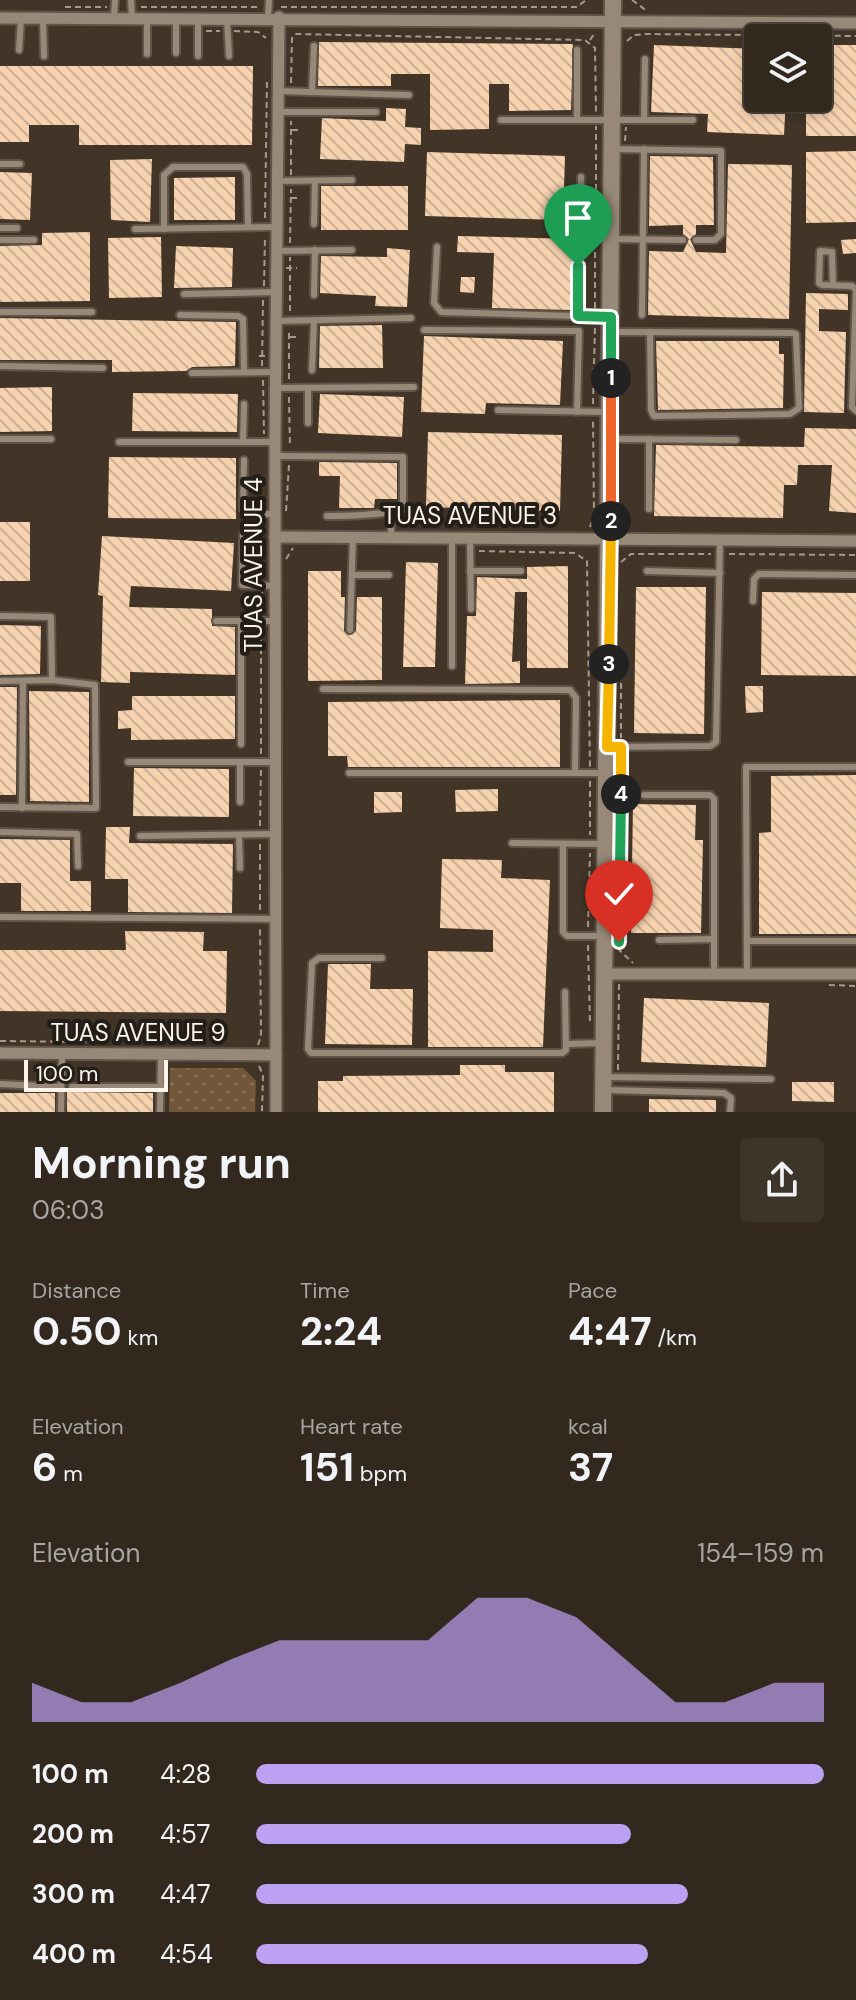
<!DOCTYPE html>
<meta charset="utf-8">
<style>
:root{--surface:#32281d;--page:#3d342a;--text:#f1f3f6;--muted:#a8a6a4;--line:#4d443b;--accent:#bca0f2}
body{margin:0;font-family:"DM Sans",sans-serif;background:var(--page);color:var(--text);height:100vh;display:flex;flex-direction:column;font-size:30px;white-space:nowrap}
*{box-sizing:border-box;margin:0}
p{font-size:26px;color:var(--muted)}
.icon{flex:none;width:44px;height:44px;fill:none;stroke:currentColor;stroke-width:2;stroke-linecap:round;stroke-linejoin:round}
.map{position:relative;height:1112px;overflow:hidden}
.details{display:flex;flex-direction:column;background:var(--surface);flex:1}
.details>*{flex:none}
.tools{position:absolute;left:744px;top:24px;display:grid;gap:16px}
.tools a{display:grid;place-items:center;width:88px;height:88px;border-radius:8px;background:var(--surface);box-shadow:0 4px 12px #0003,0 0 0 2px var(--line);font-size:40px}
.scale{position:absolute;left:24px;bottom:20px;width:144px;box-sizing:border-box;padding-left:8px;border:4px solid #fcf3ea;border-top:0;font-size:22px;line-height:28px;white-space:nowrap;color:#fcf3ea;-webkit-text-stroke:6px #241e18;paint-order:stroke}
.pin{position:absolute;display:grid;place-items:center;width:68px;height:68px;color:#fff;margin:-82px -34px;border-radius:50% 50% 50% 0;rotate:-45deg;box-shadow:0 0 8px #0007}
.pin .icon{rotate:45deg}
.km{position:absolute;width:40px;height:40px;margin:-20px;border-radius:50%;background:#222;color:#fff;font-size:22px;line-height:40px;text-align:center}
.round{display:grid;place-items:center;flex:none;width:84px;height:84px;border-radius:8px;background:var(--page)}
.head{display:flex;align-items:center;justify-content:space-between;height:136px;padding:0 32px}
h1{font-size:44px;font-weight:700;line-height:60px}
.stats{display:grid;grid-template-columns:repeat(3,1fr);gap:12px;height:136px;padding:8px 32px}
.stats div{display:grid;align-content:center}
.stats b{font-size:40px;font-weight:700}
.stats small{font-size:22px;font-weight:400}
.stats p{font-size:22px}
.chart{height:224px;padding:16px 32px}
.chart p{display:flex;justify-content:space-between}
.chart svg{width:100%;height:144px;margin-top:8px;fill:var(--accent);opacity:.7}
ul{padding:0 32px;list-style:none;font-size:26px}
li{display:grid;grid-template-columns:128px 96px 1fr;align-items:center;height:60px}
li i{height:20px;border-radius:10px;background:var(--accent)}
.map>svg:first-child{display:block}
.grass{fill:url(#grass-dots)}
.building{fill:url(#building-back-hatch)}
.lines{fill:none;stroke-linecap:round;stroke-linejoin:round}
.lane-casing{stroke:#5f5449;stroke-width:10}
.street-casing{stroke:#5f5449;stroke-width:15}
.secondary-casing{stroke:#5f5449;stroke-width:20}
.path{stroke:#a4998e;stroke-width:2;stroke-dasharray:6 4;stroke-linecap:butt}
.lane{stroke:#978878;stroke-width:6}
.street{stroke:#978878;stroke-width:11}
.secondary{stroke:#978878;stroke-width:16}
.split-1-casing{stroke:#fff;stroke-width:16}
.split-2-casing{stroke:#fff;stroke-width:16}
.split-3-casing{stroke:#fff;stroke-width:16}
.split-4-casing{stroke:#fff;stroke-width:16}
.split-5-casing{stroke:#fff;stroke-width:16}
.split-1{stroke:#22a559;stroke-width:10}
.split-2{stroke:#f0652b;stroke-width:10}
.split-3{stroke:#f5b400;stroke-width:10}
.split-4{stroke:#f5b400;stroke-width:10}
.split-5{stroke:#22a559;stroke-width:10}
.labels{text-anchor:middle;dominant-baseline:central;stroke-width:8;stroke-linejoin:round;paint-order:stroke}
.street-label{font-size:24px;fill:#fcf3ea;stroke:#241e18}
</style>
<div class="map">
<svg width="856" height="1112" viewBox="0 0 856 1112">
<defs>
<pattern id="grass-dots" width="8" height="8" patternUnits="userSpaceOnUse" patternTransform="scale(2)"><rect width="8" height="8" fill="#71563a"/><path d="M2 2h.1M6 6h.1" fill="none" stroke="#866f57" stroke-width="1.8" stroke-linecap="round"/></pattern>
<pattern id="building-back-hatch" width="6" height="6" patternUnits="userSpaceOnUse" patternTransform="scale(2)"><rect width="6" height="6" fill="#f7d2af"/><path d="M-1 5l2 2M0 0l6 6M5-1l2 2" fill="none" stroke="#ccb095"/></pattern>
</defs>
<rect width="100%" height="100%" fill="#423527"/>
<polygon class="grass" points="170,1068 243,1068 256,1081 255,1112 169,1112"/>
<g class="building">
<polygon points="319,42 573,44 571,110 509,111 509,84 489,84 489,129 430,130 430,74 391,74 391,86 318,86"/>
<polygon points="654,45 758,49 758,98 786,98 784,135 707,132 708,114 651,112"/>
<polygon points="818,45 856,45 856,136 806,136 806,98 818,98"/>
<polygon points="0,66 253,66 252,145 79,145 79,125 29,125 29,142 0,142"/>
<polygon points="386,108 406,109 405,127 421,128 421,145 405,144 404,162 320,159 322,118 386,121"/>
<polygon points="856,151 856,222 806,223 806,152"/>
<polygon points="427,152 565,156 563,220 425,216"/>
<polygon points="650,156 713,157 714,225 696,225 696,234 690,239 696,252 726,253 728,164 792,165 789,319 648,315 649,251 683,252 689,239 683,234 683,225 649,226"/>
<polygon points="152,159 150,222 111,220 110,160"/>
<polygon points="0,172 32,173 30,220 0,219"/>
<polygon points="235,177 235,220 174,220 174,178"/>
<rect x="321" y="186" width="87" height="44"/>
<polygon points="90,232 90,301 0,302 0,246 42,245 42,233"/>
<polygon points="458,236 574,239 572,310 492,308 494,253 457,252"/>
<polygon points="161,237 162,297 109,298 108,238"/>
<polygon points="856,239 856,253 843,254 841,240"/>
<polygon points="176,246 233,248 232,287 174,288"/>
<polygon points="387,248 410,250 407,307 375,306 376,296 320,293 321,256 387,257"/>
<polygon points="461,277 475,277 474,293 460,292"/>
<polygon points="806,293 848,294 848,310 819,309 819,331 846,332 844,413 804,412"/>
<polygon points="0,318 236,322 235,366 192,367 186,371 112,372 112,360 0,360"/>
<polygon points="382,325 383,368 319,368 320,326"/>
<polygon points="424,336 563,341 560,405 486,403 485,414 421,412"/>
<polygon points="656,341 779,341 779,354 784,354 783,408 658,410"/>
<polygon points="52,387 52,431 0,432 0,388"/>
<polygon points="133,393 238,394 237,432 132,431"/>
<polygon points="320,394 404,397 402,437 318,433"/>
<polygon points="805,428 856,429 856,513 829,511 832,465 798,465 797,485 784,485 783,518 654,516 656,445 804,447"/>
<polygon points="428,432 562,435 560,511 426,507"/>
<polygon points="109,457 236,458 236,519 108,518"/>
<polygon points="319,462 397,463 397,499 375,499 374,508 339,508 340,476 319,476"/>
<rect x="0" y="522" width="30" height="59"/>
<polygon points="102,536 234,543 231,591 131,586 129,607 212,609 212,626 235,627 235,675 130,672 130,683 101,682 103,596 98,595"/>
<polygon points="406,562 438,563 435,667 403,667"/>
<polygon points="568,566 568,668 527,668 527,592 515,592 512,662 520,661 520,683 465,684 467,616 476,616 477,577 527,579 527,567"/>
<polygon points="308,571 341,571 341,597 345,597 344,631 348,635 356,631 357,597 382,597 382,680 308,681"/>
<polygon points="636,587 706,587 704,734 634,733"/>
<polygon points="762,592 856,593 856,676 761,675"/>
<polygon points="0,625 41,626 40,674 0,675"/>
<polygon points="745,686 763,686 763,712 746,713"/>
<polygon points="0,687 17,687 16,795 0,795"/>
<polygon points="29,691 89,692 89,802 30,801"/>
<polygon points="132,696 235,696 235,739 131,740 131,728 118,729 118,711 132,710"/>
<polygon points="560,700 560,767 348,767 347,756 328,756 328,702"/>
<polygon points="134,768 229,769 229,817 133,816"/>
<polygon points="856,775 856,934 759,934 759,833 771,832 771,776"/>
<polygon points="498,789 498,811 456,812 455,790"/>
<polygon points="374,792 402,792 402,812 374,813"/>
<polygon points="633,804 696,805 695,840 703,840 701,933 631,933"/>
<polygon points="106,827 130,827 129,843 233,844 232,913 128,912 128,879 105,879"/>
<polygon points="0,839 70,840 70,881 91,881 91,911 21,911 21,883 0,883"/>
<polygon points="442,859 502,860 501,878 550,880 543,1047 428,1047 428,951 493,952 493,930 440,928"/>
<polygon points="125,931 204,932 203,951 227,951 226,1013 0,1011 0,950 126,950"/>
<polygon points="328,964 371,964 370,989 413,989 412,1045 325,1044"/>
<polygon points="644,998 769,1003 766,1067 641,1062"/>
<polygon points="460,1065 505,1065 505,1072 554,1072 554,1112 318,1112 318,1081 343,1081 343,1076 460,1075"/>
<polygon points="792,1082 834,1082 834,1102 792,1101"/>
<polygon points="67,1092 153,1093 153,1112 67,1112"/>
<rect x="0" y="1093" width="55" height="19"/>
<polygon points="649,1099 716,1100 716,1112 649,1112"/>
</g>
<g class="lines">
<g class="lane-casing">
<g id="lane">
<polyline points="131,0 132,17"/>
<polyline points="114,17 115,0"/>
<polyline points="147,17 147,54"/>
<polyline points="176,17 176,53"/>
<polyline points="268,17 269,0"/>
<polyline points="43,18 44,56"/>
<polyline points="227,19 229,56"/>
<polyline points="19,50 21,18"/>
<polyline points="577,50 577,120"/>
<polyline points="198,56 198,19"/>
<polyline points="278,91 409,95"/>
<polyline points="312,92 314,46"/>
<polyline points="279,112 376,112"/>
<polyline points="501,120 693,120"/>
<polyline points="644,120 645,59"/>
<polyline points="612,149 721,151 721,234 715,240 696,240"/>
<polyline points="0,164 20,164"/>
<polyline points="581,177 580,226 608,226"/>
<polyline points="278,181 352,180"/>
<polyline points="314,224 315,181"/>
<polyline points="0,228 17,228"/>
<polyline points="135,229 277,227"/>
<polyline points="164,229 164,175 173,167 243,167 247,174 248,227"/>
<polyline points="612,239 683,240"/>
<polyline points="0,240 34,240"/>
<polyline points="437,247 434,303 441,312 610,317"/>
<polyline points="277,251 352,250"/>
<polyline points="833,285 832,252 820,251 819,283 822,285 852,286 856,290 852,407 856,411"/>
<polyline points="184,294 276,292"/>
<polyline points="314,295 315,250"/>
<polyline points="0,312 92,312"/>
<polyline points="180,315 238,316 243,319 244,372"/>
<polyline points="642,315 644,149"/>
<polyline points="578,316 578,266"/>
<polyline points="277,321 411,318"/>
<polyline points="424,330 579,331 577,412"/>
<polyline points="611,332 792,333 796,334 799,408 790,414 654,416 651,410 650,332"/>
<polyline points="0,366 103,368"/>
<polyline points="312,370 314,321"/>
<polyline points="192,373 276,372"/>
<polyline points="276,388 414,387"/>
<polyline points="498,410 607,412"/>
<polyline points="308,423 308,388"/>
<polyline points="0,439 51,439"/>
<polyline points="611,439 736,440"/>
<polyline points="119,442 275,442"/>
<polyline points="243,442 244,404"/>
<path d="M276 456 403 457V510C377 515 354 516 327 516"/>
<polyline points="244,460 243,509 249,514 275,514"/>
<polyline points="649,509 649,439"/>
<polyline points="243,535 242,585 275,586"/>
<polyline points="391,537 391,511"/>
<polyline points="470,537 471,609"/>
<polyline points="470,571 521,571"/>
<polyline points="647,571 720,573"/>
<polyline points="352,575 389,575"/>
<polyline points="753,601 754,579 759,574 856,575"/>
<polyline points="0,616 51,617 52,680"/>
<polyline points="216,621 275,621"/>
<polyline points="241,621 241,744"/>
<polyline points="350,630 353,537"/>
<polyline points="452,666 452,538"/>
<polyline points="0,681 52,680 95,685 96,808 0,807"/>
<polyline points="323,689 570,690 576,698 575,773"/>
<polyline points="607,747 710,746 716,742 720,540"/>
<polyline points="128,762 275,762"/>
<polyline points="240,762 240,802"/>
<polyline points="349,773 606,773"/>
<polyline points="644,795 710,795 714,799 714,974"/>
<polyline points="22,808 23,681"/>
<polyline points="0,832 77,834 78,866"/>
<polyline points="239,835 240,868"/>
<polyline points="140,836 275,834"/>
<polyline points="512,843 605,844"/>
<polyline points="563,844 563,932 567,936 601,936"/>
<polyline points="0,917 275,919"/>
<polyline points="659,940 714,939"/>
<polyline points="747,941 856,941"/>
<polyline points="382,958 319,958 312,963 308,1049 311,1053 562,1053 566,1050 565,992"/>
<polyline points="747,974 746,767 856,767"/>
<polyline points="566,1044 602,1043"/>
<polyline points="606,1077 771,1079"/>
<polyline points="0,1084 61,1087"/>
<polyline points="72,1087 161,1087"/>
<polyline points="607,1090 724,1093 731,1098 730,1112"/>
<polyline points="61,1112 62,1053"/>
<polyline points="160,1112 161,1055"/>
</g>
</g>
<g class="street-casing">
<g id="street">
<polyline points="0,18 856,23"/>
<polyline points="275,537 856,541"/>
<polyline points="604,974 856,974"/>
<polyline points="0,1053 276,1055"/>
<polyline points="276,1112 275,442 279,17"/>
</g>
</g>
<g class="secondary-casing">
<polyline id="secondary" points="603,1112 613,0"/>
</g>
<g class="path">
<polyline points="632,0 647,11"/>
<polyline points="65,7 107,7"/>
<polyline points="141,7 259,7"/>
<polyline points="281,7 577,7 586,0"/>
<polyline points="206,31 220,31"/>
<polyline points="234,31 258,32 266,38"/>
<polyline points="590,40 594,34"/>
<polyline points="627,41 634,35 646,34 856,36"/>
<polyline points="291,83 292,38 296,34 585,40 595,48 596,112"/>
<polyline points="292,130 299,130"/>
<polyline points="625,141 626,127"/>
<polyline points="291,175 291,121"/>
<polyline points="291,198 299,198"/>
<polyline points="265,218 267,80"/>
<polyline points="596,220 596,126"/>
<polyline points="290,243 291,189"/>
<polyline points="286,268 297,268"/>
<polyline points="264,286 265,236"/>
<polyline points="595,308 595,234"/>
<polyline points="290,311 290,257"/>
<polyline points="290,337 299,337"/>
<polyline points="259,356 267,356"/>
<polyline points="262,366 263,300"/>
<polyline points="289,379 289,329"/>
<polyline points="263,380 264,434"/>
<polyline points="289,397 290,447"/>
<polyline points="593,404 595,326"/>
<polyline points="286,511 289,465"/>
<polyline points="590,527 594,516 593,418"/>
<polyline points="479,551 575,553 587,561 590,767"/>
<polyline points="729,554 856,555"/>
<polyline points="286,559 293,548"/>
<polyline points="621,562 631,554 711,554"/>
<polyline points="263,578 264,544"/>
<polyline points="261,614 262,592"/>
<polyline points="261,628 261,754"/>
<polyline points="621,673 621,738"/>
<polyline points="621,757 620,951 633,963"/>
<polyline points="590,781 590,835"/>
<polyline points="260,826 261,768"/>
<polyline points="260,844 260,910"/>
<polyline points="588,927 590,853"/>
<polyline points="588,945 590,1023"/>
<polyline points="829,985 856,986"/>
<polyline points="0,1041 90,1042"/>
<polyline points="258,1045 261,1036 260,928"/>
<polyline points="259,1066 263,1075 262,1112"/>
<polyline points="618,1070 619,984"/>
</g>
<use href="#lane" class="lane"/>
<use href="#street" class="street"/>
<use href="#secondary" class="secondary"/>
</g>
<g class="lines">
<g class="split-1-casing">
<polyline id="split-1" points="578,266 578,316 611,317 611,378"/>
</g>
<g class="split-2-casing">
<polyline id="split-2" points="611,378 611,521"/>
</g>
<g class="split-3-casing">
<polyline id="split-3" points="609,664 611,521"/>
</g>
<g class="split-4-casing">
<polyline id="split-4" points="609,664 607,747 621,747 621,794"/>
</g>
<g class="split-5-casing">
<polyline id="split-5" points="619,942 621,794"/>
</g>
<use href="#split-1" class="split-1"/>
<use href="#split-2" class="split-2"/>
<use href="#split-3" class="split-3"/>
<use href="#split-4" class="split-4"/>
<use href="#split-5" class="split-5"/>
</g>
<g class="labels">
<g class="street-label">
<text x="470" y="515">TUAS AVENUE 3</text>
<text transform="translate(253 565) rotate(-90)">TUAS AVENUE 4</text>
<text x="138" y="1032">TUAS AVENUE 9</text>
</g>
</g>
</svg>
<div class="tools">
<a><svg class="icon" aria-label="layers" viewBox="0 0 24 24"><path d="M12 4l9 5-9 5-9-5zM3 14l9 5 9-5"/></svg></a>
</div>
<div class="scale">100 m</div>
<div class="pin" style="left:578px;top:266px;background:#1e9e55"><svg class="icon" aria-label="arrive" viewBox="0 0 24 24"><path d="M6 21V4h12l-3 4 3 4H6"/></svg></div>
<div class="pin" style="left:619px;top:942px;background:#d93025"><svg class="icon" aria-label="check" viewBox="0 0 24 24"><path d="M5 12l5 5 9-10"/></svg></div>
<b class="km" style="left:611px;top:378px">1</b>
<b class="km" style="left:611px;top:521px">2</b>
<b class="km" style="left:609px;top:664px">3</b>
<b class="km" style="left:621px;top:794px">4</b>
</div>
<section class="details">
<div class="head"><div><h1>Morning run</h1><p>06:03</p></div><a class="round"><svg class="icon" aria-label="share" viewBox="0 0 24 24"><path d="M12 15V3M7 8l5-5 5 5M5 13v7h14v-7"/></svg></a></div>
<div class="stats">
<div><p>Distance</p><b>0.50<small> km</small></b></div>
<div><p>Time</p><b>2:24</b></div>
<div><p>Pace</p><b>4:47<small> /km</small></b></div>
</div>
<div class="stats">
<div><p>Elevation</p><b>6<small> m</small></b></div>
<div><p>Heart rate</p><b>151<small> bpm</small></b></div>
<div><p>kcal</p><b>37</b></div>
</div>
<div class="chart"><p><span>Elevation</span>154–159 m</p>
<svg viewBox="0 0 160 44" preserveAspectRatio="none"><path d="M0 44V32L10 38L20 38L30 32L40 25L50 19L60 19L70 19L80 19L90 6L100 6L110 12L120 25L130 38L140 38L150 32L160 32V44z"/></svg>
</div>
<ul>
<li><b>100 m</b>4:28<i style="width:100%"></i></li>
<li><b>200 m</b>4:57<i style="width:66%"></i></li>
<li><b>300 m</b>4:47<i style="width:76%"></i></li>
<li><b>400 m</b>4:54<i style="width:69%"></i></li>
</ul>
</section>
